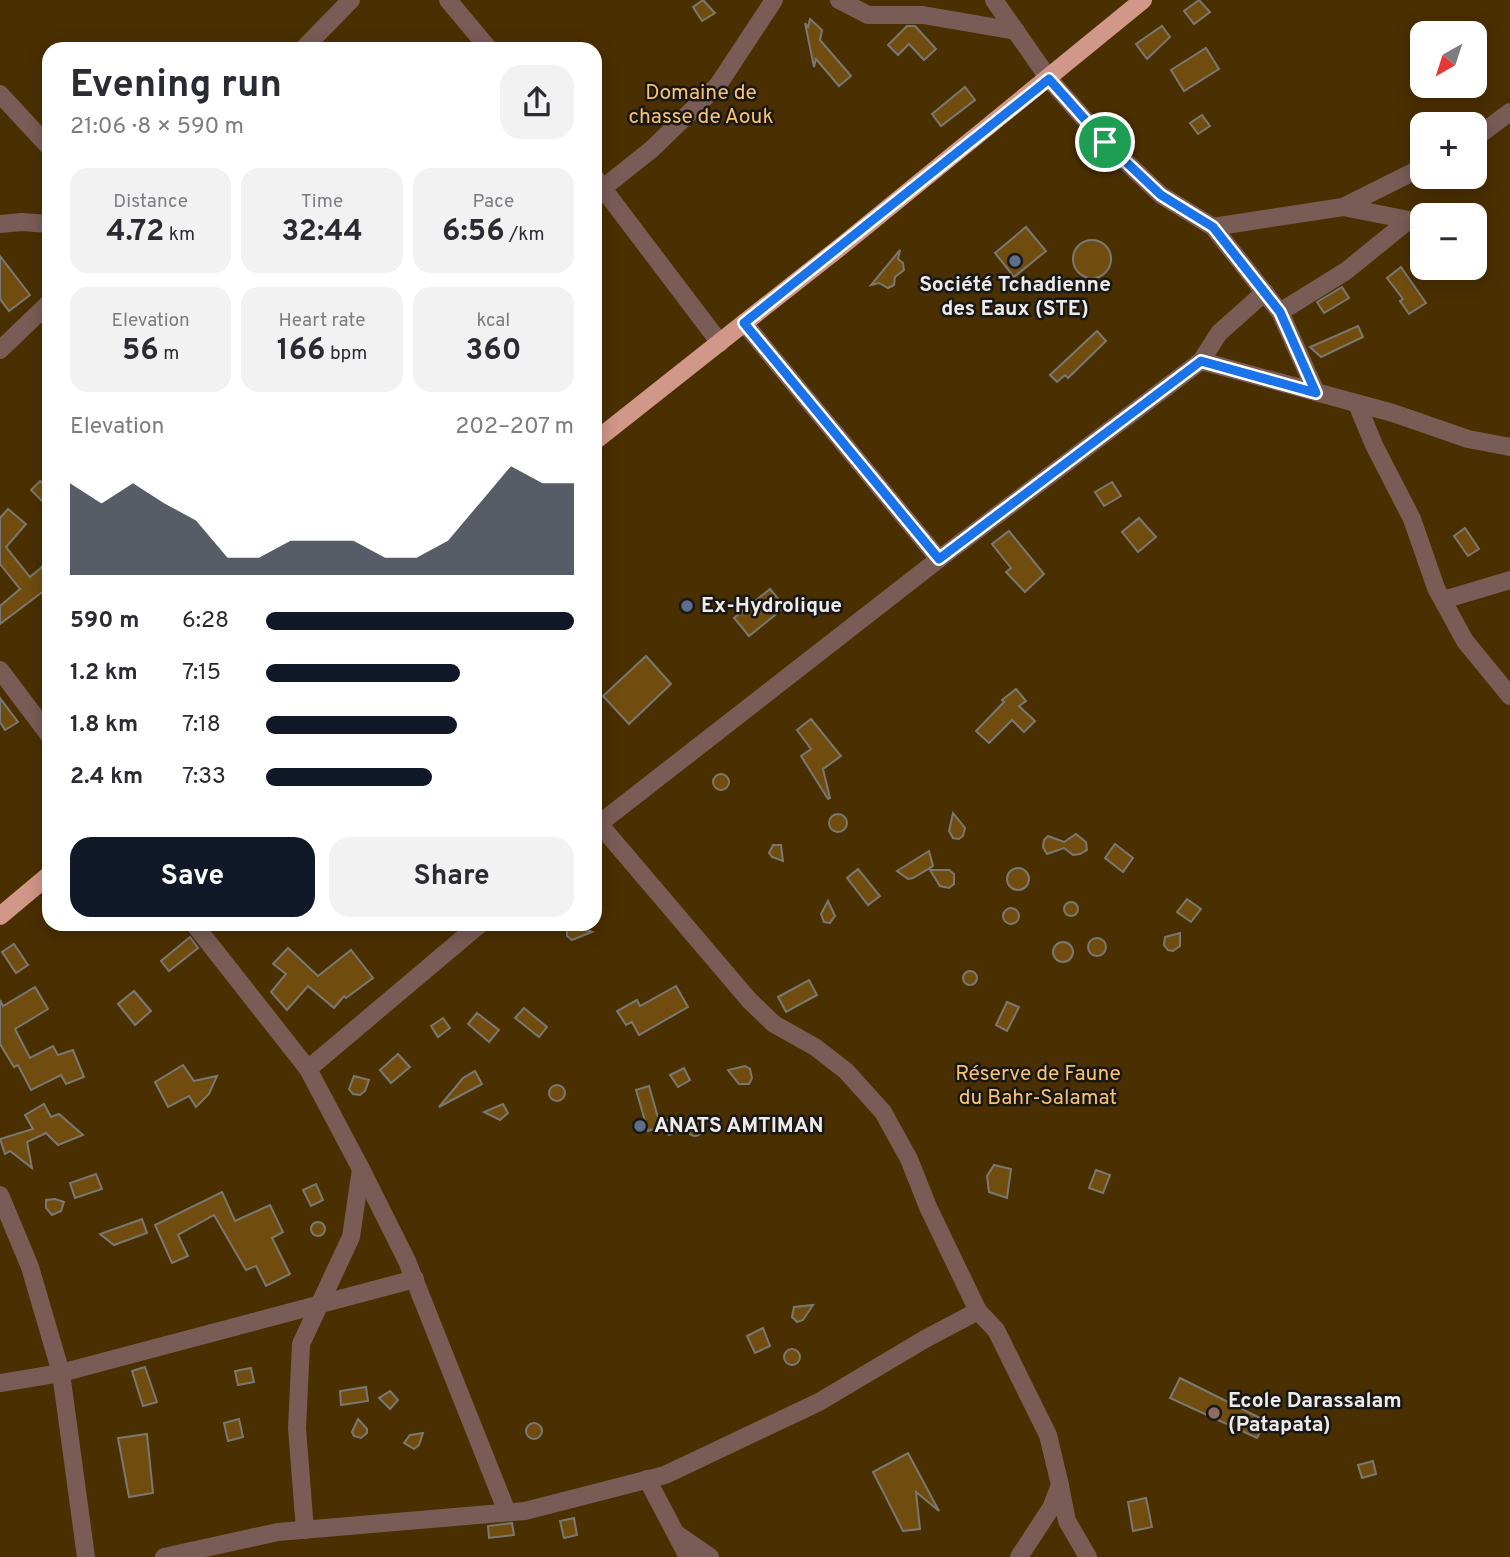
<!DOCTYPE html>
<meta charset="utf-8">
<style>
:root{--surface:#fff;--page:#f2f2f3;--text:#2b2b33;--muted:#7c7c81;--accent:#111827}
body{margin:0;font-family:Overpass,sans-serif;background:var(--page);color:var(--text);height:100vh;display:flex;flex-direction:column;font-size:26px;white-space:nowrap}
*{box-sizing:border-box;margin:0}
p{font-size:23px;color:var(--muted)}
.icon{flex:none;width:38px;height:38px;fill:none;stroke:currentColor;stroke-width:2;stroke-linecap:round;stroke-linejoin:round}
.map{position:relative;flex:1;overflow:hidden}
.details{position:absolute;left:42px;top:42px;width:560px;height:889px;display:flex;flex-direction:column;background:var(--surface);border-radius:21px;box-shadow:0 4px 18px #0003}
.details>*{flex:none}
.needle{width:46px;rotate:219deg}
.buttons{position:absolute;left:1410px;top:21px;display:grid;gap:14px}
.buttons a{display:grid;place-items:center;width:77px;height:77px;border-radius:14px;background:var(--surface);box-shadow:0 4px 18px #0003;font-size:35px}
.pin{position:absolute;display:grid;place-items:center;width:60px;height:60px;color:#fff;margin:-30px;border:4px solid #fff;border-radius:50%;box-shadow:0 2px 7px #0007}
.round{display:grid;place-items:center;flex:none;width:74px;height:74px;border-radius:21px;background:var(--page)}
.summary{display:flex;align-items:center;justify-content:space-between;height:119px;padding:0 28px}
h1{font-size:38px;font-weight:700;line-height:52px}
.metrics{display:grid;grid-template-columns:repeat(3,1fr);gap:10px;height:119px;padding:7px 28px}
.metrics div{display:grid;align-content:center;border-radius:18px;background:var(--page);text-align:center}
.metrics b{font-size:30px;font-weight:700}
.metrics small{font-size:19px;font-weight:400}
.metrics p{font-size:19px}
.chart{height:196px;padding:14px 28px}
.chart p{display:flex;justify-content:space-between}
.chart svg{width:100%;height:126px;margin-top:7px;fill:var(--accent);opacity:.7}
.primary-button{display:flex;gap:14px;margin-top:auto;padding:14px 28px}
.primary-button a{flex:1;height:80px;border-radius:21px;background:var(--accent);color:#fff;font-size:28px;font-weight:700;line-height:80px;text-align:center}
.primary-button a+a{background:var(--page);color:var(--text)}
ul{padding:0 28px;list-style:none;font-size:23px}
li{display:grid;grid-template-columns:112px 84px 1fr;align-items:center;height:52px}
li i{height:18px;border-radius:9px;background:var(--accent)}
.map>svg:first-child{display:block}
.green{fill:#4a2f00;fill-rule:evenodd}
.building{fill:#704d0f;stroke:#7a7875;stroke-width:2}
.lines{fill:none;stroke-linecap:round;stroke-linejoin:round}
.minor{stroke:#795c55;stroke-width:18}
.major{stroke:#d19788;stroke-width:18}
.route-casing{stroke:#fff;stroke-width:14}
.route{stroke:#1a73e8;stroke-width:9}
.service-dot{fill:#5c6f8a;stroke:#1a1816;stroke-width:2.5}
.education-dot{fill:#8d6e63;stroke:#1a1816;stroke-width:2.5}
.labels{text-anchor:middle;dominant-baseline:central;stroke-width:5;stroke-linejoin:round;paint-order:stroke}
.park-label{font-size:21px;fill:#f9c271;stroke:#1a1816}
.poi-label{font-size:21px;font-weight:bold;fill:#edecea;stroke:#1a1816;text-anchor:start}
</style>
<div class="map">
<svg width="1510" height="1557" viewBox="0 0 1510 1557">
<rect width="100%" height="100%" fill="#23211f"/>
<path class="green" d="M0 0H1510V1557H0ZM1423 33H1475V86H1423ZM49 49H595V924H49ZM1423 124H1475V177H1423ZM1423 215H1475V268H1423Z"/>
<g class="building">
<polygon points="703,0 715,13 702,21 693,7"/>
<polygon points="1199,0 1210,12 1194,24 1184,11"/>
<polygon points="810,19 822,30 820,40 851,76 839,86 816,59 814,67 805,23 808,27"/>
<polygon points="907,26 915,26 936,49 924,60 909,44 898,55 888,45"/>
<polygon points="1162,26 1170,37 1147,59 1136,44"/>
<polygon points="1206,48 1219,69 1184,91 1171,70"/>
<polygon points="965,87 975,100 941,126 932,114"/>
<polygon points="1202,115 1210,126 1198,134 1190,123"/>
<polygon points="1026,227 1046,251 1014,277 995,253"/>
<circle cx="1092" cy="259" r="19"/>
<polygon points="900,250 898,259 903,263 904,270 895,277 894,285 888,288 879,283 871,285"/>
<polygon points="0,256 30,295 9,311 0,299"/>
<polygon points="1401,267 1426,303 1409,314 1400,301 1403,299 1387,278"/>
<polygon points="1342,287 1349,298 1324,313 1317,302"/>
<polygon points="1358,326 1363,337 1321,357 1310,347"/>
<polygon points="1097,331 1106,341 1068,378 1065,375 1057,382 1050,375"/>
<polygon points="40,481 49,489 42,501 31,490"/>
<polygon points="1112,482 1121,496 1104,506 1095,492"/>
<polygon points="8,509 26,524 6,547 30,577 49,561 49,587 0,624 0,606 20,589 0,564 0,518"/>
<polygon points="1139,518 1156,537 1138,552 1122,532"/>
<polygon points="1465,528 1479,549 1468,556 1454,536"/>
<polygon points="1009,531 1044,574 1025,592 1006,572 1011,568 992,544"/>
<polygon points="770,589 785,607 749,636 734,618"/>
<polygon points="646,656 671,684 629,724 603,696"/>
<polygon points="1016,689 1026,701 1019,706 1035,721 1024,732 1012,720 989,743 976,731 1004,702 1002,700"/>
<polygon points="0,698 18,722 5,730 0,722"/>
<polygon points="811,719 841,756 823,769 830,798 828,799 801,756 811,749 797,730"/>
<circle cx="721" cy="782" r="8"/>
<polygon points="953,813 965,828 963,836 959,839 953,838 949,831"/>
<circle cx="838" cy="823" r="9"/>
<polygon points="1076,834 1086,842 1087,850 1080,854 1073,855 1064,848 1047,854 1043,847 1044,840 1048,836 1064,842"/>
<polygon points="1115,844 1133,858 1123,872 1105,858"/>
<polygon points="773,845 781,845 783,861 772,857 769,853"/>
<polygon points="929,851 933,866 913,878 908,879 897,871"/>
<circle cx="1018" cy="879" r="11"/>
<polygon points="858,869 880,896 868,905 847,878"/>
<polygon points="930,870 949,870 954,874 954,884 949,888 940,886"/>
<polygon points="1187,899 1201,909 1191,922 1177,912"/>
<polygon points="828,901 835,916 830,923 824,922 821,914"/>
<circle cx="1071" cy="909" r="7"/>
<circle cx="1011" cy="916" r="8"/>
<polygon points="575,927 592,932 572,940 567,936 567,928"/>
<polygon points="1180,933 1180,946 1173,951 1168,950 1164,945 1165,937"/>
<polygon points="190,937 198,948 169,971 161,961"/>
<circle cx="1097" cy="947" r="9"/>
<circle cx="1063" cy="952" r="10"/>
<polygon points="14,944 28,965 16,973 2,952"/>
<polygon points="288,948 318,976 351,950 373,978 346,998 344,996 334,1008 308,986 287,1010 271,992 286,974 273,964"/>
<circle cx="970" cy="978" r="7"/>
<polygon points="809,980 817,995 786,1012 778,997"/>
<polygon points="676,986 688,1007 639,1035 632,1022 626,1025 617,1011 637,1000 640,1006"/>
<polygon points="35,987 48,1009 15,1029 30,1058 53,1046 58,1055 73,1050 84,1077 66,1084 61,1075 31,1090 18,1065 14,1067 0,1044 0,1000 3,1006"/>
<polygon points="134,991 151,1011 135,1025 118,1004"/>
<polygon points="1007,1002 1019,1007 1007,1031 996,1025"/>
<polygon points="524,1008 547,1027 539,1037 515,1018"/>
<polygon points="477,1013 499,1030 489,1042 468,1024"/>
<polygon points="443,1018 450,1028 438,1037 431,1026"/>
<polygon points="398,1054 410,1067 391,1083 380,1070"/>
<polygon points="183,1065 194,1081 217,1076 209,1094 196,1107 189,1096 168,1107 155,1082"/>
<polygon points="745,1066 750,1069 752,1078 749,1084 739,1084 728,1070"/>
<polygon points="684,1068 690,1080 678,1087 670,1075"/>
<polygon points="475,1071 482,1084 439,1107 463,1078"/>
<polygon points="354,1076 369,1080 365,1091 360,1095 353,1094 349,1089"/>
<circle cx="557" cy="1093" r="8"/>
<polygon points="649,1086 659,1121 670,1120 683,1129 669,1135 660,1127 648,1131 636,1090"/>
<polygon points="44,1104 51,1117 59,1114 83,1135 58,1145 46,1133 27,1142 32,1168 10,1151 5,1154 0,1139 33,1129 25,1115"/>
<polygon points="503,1104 508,1113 500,1120 484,1112"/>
<circle cx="695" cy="1128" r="8"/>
<polygon points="994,1165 1011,1169 1007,1198 989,1192 987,1176"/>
<polygon points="1096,1170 1110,1175 1103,1193 1089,1188"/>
<polygon points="96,1174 102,1189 75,1198 70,1183"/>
<polygon points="316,1184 323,1200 311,1206 303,1190"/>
<polygon points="222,1192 235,1221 270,1205 283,1232 272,1238 290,1274 266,1286 256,1266 246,1270 214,1215 178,1235 188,1256 172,1263 155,1225"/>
<polygon points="55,1199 64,1202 61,1211 52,1215 46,1208 46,1200"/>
<polygon points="142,1219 147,1233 114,1245 100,1234"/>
<circle cx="318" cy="1229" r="7"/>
<polygon points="813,1305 803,1320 797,1322 792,1317 794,1307"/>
<polygon points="763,1328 770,1346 755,1353 747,1336"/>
<circle cx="792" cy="1357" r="8"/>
<polygon points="145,1367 157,1402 143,1406 132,1371"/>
<polygon points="251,1368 254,1382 238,1385 235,1371"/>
<polygon points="1180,1378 1266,1421 1257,1438 1170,1398"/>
<polygon points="366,1387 368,1401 341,1405 340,1391"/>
<polygon points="390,1391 398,1400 390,1409 379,1398"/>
<polygon points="239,1419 243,1437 228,1441 224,1423"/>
<polygon points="358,1419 367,1429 367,1433 361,1438 354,1436 352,1432"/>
<circle cx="534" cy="1431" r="8"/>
<polygon points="423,1433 419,1445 414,1449 404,1443 410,1435"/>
<polygon points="147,1434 153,1493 129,1497 118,1438"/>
<polygon points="908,1453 939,1511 916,1492 920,1529 903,1531 873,1472"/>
<polygon points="1373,1461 1376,1474 1362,1478 1358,1465"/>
<polygon points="1146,1498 1152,1527 1133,1531 1128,1502"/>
<polygon points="574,1518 577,1535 564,1538 560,1521"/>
<polygon points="512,1523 514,1535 489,1538 488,1526"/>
</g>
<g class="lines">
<g class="minor">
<polyline points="448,0 489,49"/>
<polyline points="839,0 868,15 923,15 1016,31"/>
<polyline points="994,0 1049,79 1105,142 1161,195 1213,227 1280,312 1346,271 1409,220"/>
<polyline points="303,49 351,0"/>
<polyline points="0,94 49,147"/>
<polyline points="1475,138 1510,112"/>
<polyline points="595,178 720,343"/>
<polyline points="603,188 652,149 718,85 774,0"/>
<polyline points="1343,207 1409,220"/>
<polyline points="0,224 22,222 49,224"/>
<polyline points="1213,227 1343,207 1423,167"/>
<polyline points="1280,312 1316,392"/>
<polyline points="744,323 939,559"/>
<polyline points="0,350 49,303"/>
<polyline points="1201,361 1219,333 1265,292"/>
<polyline points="1357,404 1374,445 1412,519 1436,588 1465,641 1510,696"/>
<polyline points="1443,600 1510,580"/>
<polyline points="0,670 49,735"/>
<polyline points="595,827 939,559 1201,361 1393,413 1468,439 1510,447"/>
<polyline points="194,924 308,1069 361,1169 407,1261 507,1512"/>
<polyline points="308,1069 480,924"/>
<polyline points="0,1195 30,1267 61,1373 86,1557"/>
<polyline points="978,1311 996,1330 1048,1435 1060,1485 1051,1508 1019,1557"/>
<polyline points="0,1383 61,1373 415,1279"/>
<polyline points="647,1479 688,1557"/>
<polyline points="1060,1486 1067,1521 1088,1557"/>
<polyline points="305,1530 297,1428 301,1344 351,1237 361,1169"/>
<polyline points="678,1535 710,1557"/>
<polyline points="164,1557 278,1532 525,1511 665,1475 819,1402 925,1339 978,1311 928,1207 909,1159 883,1112 846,1071 815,1047 774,1024 749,1000 595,819"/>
</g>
<g class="major">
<polyline points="595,441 844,244 1143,0"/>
<polyline points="0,916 49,875"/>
</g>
</g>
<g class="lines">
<g class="route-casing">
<polygon id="route" points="1049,79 1105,142 1161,195 1213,227 1280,312 1316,393 1201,361 939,559 744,323"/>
</g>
<use href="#route" class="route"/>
</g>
<g class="service-dot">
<circle cx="1015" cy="261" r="7"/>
<circle cx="687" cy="606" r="7"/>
<circle cx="640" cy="1126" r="7"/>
</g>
<circle class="education-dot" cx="1214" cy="1413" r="7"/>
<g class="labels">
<g class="park-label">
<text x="701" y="93">Domaine de<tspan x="701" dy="24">chasse de Aouk</tspan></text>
<text x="1038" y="1074">Réserve de Faune<tspan x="1038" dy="24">du Bahr-Salamat</tspan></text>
</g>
<g class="poi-label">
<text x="1015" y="285" text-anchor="middle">Société Tchadienne<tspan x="1015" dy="24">des Eaux (STE)</tspan></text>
<text x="701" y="606">Ex-Hydrolique</text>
<text x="654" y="1126">ANATS AMTIMAN</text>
<text x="1228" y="1401">Ecole Darassalam<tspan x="1228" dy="24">(Patapata)</tspan></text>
</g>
</g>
</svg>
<div class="buttons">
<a><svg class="needle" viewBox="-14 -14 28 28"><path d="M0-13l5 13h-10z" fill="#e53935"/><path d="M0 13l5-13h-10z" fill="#7c7c81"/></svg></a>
<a>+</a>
<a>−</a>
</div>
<div class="pin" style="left:1105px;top:142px;background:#1e9e55"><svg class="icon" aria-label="arrive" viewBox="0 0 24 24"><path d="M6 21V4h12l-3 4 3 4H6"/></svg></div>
<section class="details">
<div class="summary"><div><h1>Evening run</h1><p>21:06 · 8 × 590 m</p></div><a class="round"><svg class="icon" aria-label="share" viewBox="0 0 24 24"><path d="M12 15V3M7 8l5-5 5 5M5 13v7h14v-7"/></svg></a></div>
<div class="metrics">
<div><p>Distance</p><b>4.72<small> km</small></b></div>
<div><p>Time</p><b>32:44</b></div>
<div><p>Pace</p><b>6:56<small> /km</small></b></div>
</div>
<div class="metrics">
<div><p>Elevation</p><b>56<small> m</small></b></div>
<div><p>Heart rate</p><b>166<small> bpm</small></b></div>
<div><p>kcal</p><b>360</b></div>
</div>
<div class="chart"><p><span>Elevation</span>202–207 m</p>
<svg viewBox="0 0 160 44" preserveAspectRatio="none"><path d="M0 44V12L10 19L20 12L30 19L40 25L50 38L60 38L70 32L80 32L90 32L100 38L110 38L120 32L130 19L140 6L150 12L160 12V44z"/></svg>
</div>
<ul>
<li><b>590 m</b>6:28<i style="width:100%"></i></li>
<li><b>1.2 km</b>7:15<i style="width:63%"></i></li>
<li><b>1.8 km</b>7:18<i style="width:62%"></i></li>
<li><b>2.4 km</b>7:33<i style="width:54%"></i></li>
</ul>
<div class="primary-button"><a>Save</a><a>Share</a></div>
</section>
</div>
